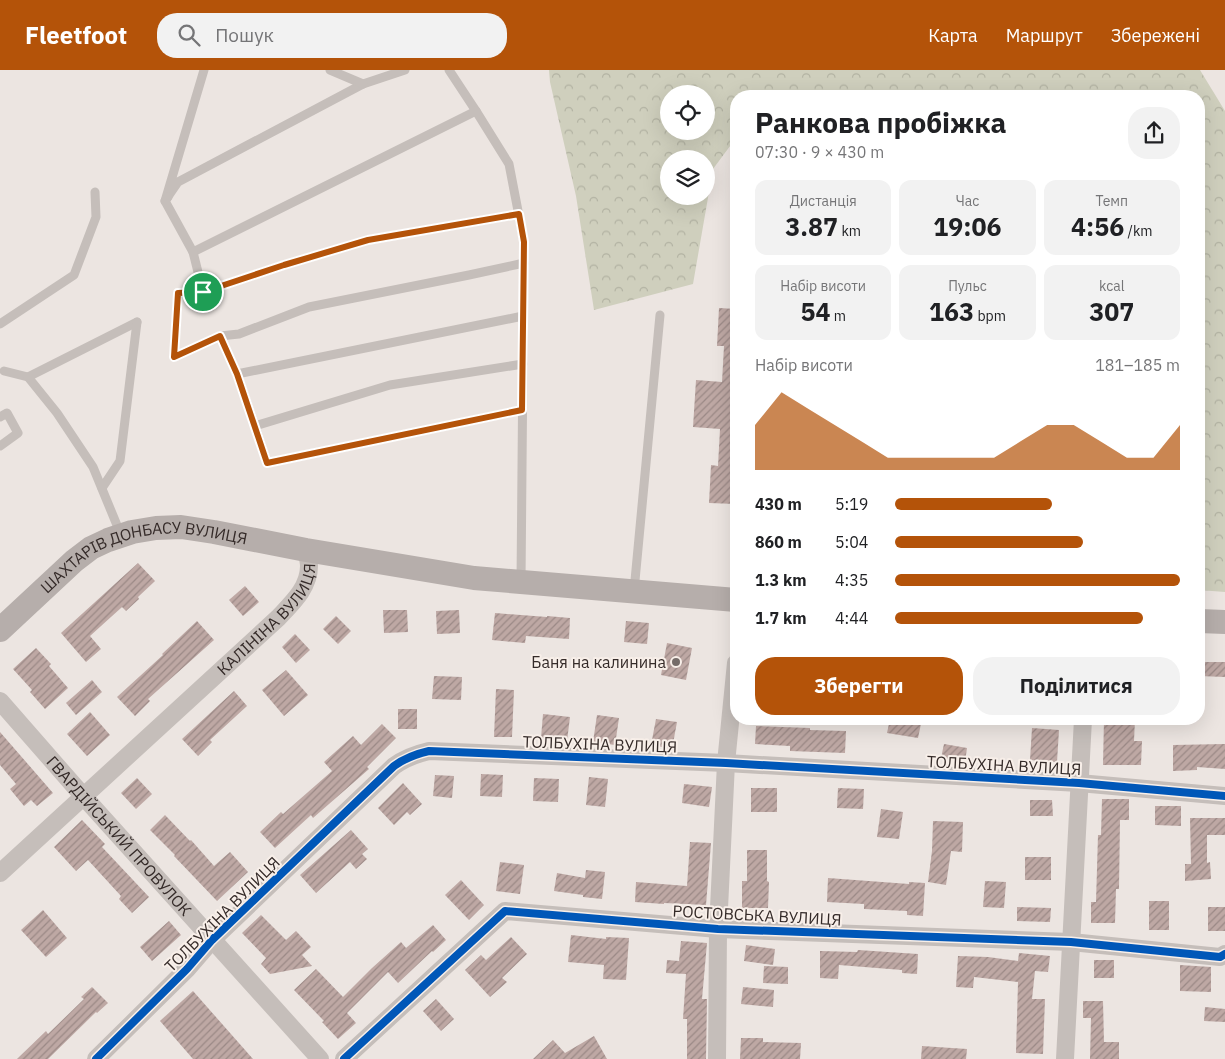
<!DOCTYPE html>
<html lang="uk">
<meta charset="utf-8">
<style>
:root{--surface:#fff;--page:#f2f2f2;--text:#202124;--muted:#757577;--accent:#b45309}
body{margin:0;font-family:"IBM Plex Sans",sans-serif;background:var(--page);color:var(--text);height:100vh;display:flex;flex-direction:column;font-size:19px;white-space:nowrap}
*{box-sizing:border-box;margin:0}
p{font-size:16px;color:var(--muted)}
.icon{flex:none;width:28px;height:28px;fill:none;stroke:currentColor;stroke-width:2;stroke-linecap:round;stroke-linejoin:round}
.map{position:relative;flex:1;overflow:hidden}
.side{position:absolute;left:730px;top:20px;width:475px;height:635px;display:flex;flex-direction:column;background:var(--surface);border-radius:20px;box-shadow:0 5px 20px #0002}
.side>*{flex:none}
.controls{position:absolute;left:660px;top:15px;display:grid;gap:10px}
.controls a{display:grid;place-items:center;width:55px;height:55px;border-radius:50%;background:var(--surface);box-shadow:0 5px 20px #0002;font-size:25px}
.pin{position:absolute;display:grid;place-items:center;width:42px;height:42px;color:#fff;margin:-21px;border:2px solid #fff;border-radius:50%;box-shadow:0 1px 5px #0007}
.round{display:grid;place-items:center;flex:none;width:52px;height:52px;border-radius:20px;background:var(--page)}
.head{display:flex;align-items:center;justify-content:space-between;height:85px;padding:0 25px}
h1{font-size:28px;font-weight:700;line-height:38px}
.figures{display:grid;grid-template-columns:repeat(3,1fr);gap:8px;height:85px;padding:5px 25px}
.figures div{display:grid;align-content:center;border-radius:12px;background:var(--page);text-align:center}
.figures b{font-size:25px;font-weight:700}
.figures small{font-size:14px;font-weight:400}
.figures p{font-size:14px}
.chart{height:140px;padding:10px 25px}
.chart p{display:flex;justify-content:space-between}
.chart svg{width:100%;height:90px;margin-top:5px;fill:var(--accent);opacity:.7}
.button{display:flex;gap:10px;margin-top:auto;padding:10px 25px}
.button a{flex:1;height:58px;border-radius:20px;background:var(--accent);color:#fff;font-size:20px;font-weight:700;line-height:58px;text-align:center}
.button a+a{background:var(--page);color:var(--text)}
ul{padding:0 25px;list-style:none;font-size:16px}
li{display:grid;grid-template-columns:80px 60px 1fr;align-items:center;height:38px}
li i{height:12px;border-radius:6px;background:var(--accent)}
header{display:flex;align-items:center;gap:30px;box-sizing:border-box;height:70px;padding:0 25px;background:var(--accent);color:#fff}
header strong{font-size:24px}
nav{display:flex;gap:28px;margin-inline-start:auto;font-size:18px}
.search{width:350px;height:45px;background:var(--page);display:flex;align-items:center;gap:12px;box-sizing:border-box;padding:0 18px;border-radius:20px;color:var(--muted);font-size:19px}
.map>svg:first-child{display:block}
.forest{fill:url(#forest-crowns);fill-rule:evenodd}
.building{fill:url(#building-hatch)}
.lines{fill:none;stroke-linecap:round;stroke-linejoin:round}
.lane{stroke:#c5beba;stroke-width:9}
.street{stroke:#c5beba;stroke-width:18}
.secondary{stroke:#b6aeab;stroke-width:24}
.cycleway-casing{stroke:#f8efe9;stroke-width:11}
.cycleway{stroke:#0057b8;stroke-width:8}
.route-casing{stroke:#fff;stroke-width:10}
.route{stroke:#b45309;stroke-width:6}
.poi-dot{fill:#756c69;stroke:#f8efe9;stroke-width:2}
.labels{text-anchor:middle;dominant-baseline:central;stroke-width:4;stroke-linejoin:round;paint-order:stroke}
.street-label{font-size:16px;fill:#352b29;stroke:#f8efe9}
.poi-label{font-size:16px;fill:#352b29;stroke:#f8efe9;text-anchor:end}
</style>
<header>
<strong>Fleetfoot</strong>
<div class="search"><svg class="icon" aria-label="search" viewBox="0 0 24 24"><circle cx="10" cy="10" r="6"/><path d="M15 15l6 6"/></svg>Пошук</div>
<nav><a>Карта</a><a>Маршрут</a><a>Збережені</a></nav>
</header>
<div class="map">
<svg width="1225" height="989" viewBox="0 0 1225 989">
<defs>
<pattern id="forest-crowns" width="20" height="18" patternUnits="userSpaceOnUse" patternTransform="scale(1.25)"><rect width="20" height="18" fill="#cfcfbd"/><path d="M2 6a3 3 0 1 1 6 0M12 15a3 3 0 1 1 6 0" fill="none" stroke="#b2b2a2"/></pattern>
<pattern id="building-hatch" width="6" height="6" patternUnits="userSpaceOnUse" patternTransform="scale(1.25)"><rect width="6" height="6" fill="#bea8a4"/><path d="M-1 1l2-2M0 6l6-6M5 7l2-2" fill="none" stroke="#9b8986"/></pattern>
</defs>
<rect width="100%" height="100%" fill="#ece5e1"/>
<path class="forest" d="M549 0H1200L1225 41V522L1199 520V26H736V68L713 99 693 214 594 240 576 126 550 12ZM669 24H706V61H669ZM669 89H706V126H669Z"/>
<g class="building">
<polygon points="719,238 736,239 736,434 709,433 711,395 718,396 720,359 693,357 696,310 722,312 724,276 717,276"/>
<polygon points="138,493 155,511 138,527 139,529 126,541 122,537 90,566 101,579 86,592 61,563"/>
<polygon points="245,516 259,532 243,546 229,530"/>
<polygon points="383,540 407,540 408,562 384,563"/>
<polygon points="459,540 460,563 437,564 436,541"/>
<polygon points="495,543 547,547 547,546 570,548 569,569 526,566 525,573 492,570"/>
<polygon points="336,546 351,561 338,574 323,559"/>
<polygon points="197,551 214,570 148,629 150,631 135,646 117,627 163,585 162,584"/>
<polygon points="626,551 649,553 647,574 624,572"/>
<polygon points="295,564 310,580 296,593 282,577"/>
<polygon points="667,573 692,578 686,610 661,605"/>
<polygon points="36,578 51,594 49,596 68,618 45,639 30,622 32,620 13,599"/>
<polygon points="1199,592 1225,592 1225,607 1199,606"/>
<polygon points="286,600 308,625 284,646 262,620"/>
<polygon points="434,606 462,607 461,630 432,629"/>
<polygon points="92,610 102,622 76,645 66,633"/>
<polygon points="496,619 514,620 512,667 494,667"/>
<polygon points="234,621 247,636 210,670 212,672 198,686 182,669"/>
<rect x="398" y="639" width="19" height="20"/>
<polygon points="90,642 110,665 87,686 67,664"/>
<polygon points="543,644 570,647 567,671 541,668"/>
<polygon points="597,645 619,648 615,675 593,672"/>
<polygon points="656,649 677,652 672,679 651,675"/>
<polygon points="890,649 922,649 918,668 887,663"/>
<polygon points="1104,649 1135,649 1134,671 1142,671 1141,695 1103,695"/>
<polygon points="382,654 396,668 367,697 369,699 313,748 311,745 275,778 260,762 281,742 283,744 332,701 324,692 353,666 361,675"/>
<polygon points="756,656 810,658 810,660 846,661 845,683 790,681 790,676 755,674"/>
<polygon points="1032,658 1059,660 1057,692 1030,690"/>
<polygon points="0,662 53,723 37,736 31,730 24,736 10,719 16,714 0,695"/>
<polygon points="944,674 967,678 965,692 941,688"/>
<polygon points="1225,674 1225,699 1197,697 1197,700 1173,701 1173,675"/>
<polygon points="481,704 503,705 502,727 480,726"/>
<polygon points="435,705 454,706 452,728 433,726"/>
<polygon points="589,707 608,709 605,737 586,735"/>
<polygon points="137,708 152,724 136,739 121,723"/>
<polygon points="534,708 559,709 558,732 533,731"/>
<polygon points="403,713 422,734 410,745 407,742 394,755 378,738"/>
<polygon points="684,714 712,717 709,737 682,733"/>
<rect x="751" y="718" width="26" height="24"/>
<polygon points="838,718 864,719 863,739 837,738"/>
<polygon points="1102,729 1129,729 1129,750 1120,750 1119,819 1116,819 1115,853 1091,853 1091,832 1096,832 1098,765 1101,765"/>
<polygon points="1030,730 1052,730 1053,746 1030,746"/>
<polygon points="1155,736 1181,736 1181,756 1155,755"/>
<polygon points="881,739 903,742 899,769 877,767"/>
<polygon points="165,745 190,771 191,770 214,796 230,782 248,802 217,831 174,786 175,785 150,760"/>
<polygon points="1190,748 1225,748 1225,765 1207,765 1207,793 1210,792 1211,809 1185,811 1185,794 1191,794"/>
<polygon points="82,750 105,774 102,777 149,827 132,843 119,829 121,826 88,790 76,801 54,777"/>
<polygon points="933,751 963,752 962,782 951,781 946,815 928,812 932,781"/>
<polygon points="351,760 368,779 362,784 367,789 356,799 350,792 316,823 300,805"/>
<polygon points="690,772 711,773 706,835 664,833 664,834 635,832 636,812 687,816"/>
<polygon points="747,780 767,780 767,811 769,812 768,838 742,838 742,811 747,811"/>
<rect x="1025" y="787" width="26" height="23"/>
<polygon points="500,792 524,795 520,824 496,821"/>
<polygon points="586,800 605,802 602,829 583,827 583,825 554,821 557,803 585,808"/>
<polygon points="828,808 909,814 909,812 925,813 923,846 907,845 907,841 864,839 864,834 827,832"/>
<polygon points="461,810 484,835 469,850 445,825"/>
<polygon points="985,811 1006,812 1004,838 983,837"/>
<rect x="1149" y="831" width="20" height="29"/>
<polygon points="1017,837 1051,838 1050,852 1017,851"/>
<rect x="1208" y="837" width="17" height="24"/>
<polygon points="43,840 67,868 46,887 21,860"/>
<polygon points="261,845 286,870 296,861 311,877 302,885 312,896 270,904 261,894 266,888 242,863"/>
<polygon points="169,851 181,865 152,891 140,877"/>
<polygon points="433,855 446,870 433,882 432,881 398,913 388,902 347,943 356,953 338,969 322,952 324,951 294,920 316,899 343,927 372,898 401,872 406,878"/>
<polygon points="571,865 606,869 606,867 629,868 626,910 603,909 604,895 568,892"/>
<polygon points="511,867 527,884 502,908 507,912 490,927 465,900 481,885 486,890"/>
<polygon points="681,871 707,873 702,929 707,929 706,989 687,989 687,949 683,949 686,904 666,903 667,890 679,891"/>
<polygon points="746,875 775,879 773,895 744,891"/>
<polygon points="858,880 918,884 917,904 902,903 902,900 839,895 838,909 820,908 820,881 857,882"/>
<polygon points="1019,883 1050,886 1048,902 1035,901 1032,929 1045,929 1043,984 1016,983 1018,912 974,907 973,918 956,917 958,886 988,887 1018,891"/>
<rect x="1094" y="890" width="20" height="18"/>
<polygon points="1180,895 1211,897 1211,922 1180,921"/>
<polygon points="764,896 788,897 788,914 763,913"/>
<polygon points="92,917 108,933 97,943 96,942 48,989 17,989 46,961 48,964 84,929 81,927"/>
<polygon points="743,917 774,920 773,937 741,934"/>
<polygon points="193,921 253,989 193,989 160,951"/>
<polygon points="436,929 454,949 441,961 423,941"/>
<polygon points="1083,931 1103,931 1104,972 1119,972 1119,989 1090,989 1091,948 1083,948"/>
<polygon points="1205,937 1225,939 1225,952 1204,951"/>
<polygon points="594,966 607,989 533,989 553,970 565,983"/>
<polygon points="741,968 763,968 763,972 801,973 800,989 740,989"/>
<polygon points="922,976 967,979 966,989 921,989"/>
</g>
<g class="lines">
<g class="lane">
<polyline points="204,0 165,131 178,112 363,14 405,0"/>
<polyline points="330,0 363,14"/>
<polyline points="449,0 476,41 509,94 524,172 521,512"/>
<polyline points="168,127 165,131 193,182 476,41"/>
<polyline points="193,182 203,222 284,195 368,170 519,144"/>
<polyline points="203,222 178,223 174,287 220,266"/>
<polyline points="523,246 237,304 220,266 239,264 309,237 469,205 524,193"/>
<polyline points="0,254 74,205 96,147 95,122"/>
<polyline points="4,301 28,307 57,343 93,397 121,465"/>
<polyline points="237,304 255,356 390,315 523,294"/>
<polyline points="28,307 137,252"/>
<polyline points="0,347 7,343 18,363 0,376"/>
<polyline points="255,356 267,393 522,340"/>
<polyline points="102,418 120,391 137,252"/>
<polyline points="634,521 660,245"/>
</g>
<g class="street">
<path id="s1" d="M0 631 84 727 320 989"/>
<path id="s2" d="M0 803 278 548C292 533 309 518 309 496 309 491 307 485 306 480"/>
<path d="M96 989 187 899 212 870 394 696C405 688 416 684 429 681L726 693 1079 713 1225 726"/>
<polyline points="344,989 505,841 718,859 1071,872 1220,887 1225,884"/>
<polyline points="717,989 718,859 726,693 736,593"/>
<polyline points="1065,989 1083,649"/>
</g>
<g class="secondary">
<polyline points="1199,551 1225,552"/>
<path id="s3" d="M0 560 74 491 91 478 108 470 132 462 156 458 181 457 214 462 306 480 474 508 736 530"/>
</g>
<g class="cycleway-casing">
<g id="cycleway">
<path d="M96 989 187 899 212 870 394 696C405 688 416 684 429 681L726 693 1079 713 1225 726"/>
<polyline points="344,989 505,841 718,859 1071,872 1220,887 1225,884"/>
</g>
</g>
<use href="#cycleway" class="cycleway"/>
</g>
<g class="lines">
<g class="route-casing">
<polygon id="route" points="519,144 524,172 522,340 267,393 237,304 220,266 174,287 178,223 203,222 284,195 368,170"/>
</g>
<use href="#route" class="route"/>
</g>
<circle class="poi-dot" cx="676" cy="592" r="5"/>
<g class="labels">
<g class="street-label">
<text stroke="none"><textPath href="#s3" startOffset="171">ШАХТАРІВ ДОНБАСУ ВУЛИЦЯ</textPath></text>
<text stroke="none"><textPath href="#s2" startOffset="370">КАЛІНІНА ВУЛИЦЯ</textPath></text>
<text transform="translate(600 674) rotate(2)">ТОЛБУХІНА ВУЛИЦЯ</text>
<text transform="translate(1004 695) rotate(3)">ТОЛБУХІНА ВУЛИЦЯ</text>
<text stroke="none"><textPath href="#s1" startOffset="180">ГВАРДІЙСЬКИЙ ПРОВУЛОК</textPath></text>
<text transform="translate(222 844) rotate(-45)">ТОЛБУХІНА ВУЛИЦЯ</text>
<text transform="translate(757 845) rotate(3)">РОСТОВСЬКА ВУЛИЦЯ</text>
</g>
<g class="poi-label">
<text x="666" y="592">Баня на калинина</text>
</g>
</g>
</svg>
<div class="controls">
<a><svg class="icon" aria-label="locate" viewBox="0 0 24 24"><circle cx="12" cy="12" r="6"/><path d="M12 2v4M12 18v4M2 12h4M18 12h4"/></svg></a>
<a><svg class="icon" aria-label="layers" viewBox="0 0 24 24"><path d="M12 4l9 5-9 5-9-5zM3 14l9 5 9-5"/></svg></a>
</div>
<div class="pin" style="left:203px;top:222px;background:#1e9e55"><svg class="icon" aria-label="arrive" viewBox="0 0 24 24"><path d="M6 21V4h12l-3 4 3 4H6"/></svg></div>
<section class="side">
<div class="head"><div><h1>Ранкова пробіжка</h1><p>07:30 · 9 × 430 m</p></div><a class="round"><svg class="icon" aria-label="share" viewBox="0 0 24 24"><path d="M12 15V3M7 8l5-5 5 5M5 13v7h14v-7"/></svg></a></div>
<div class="figures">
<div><p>Дистанція</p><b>3.87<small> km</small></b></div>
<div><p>Час</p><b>19:06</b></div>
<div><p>Темп</p><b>4:56<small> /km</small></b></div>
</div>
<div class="figures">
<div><p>Набір висоти</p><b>54<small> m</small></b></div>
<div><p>Пульс</p><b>163<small> bpm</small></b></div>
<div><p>kcal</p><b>307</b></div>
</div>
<div class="chart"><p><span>Набір висоти</span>181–185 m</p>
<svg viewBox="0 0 160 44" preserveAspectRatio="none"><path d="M0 44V22L10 6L20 14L30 22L40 30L50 38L60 38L70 38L80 38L90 38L100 30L110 22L120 22L130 30L140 38L150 38L160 22V44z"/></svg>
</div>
<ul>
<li><b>430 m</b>5:19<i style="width:55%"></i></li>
<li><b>860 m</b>5:04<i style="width:66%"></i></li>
<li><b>1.3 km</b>4:35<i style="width:100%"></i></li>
<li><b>1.7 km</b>4:44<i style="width:87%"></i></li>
</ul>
<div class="button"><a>Зберегти</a><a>Поділитися</a></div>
</section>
</div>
